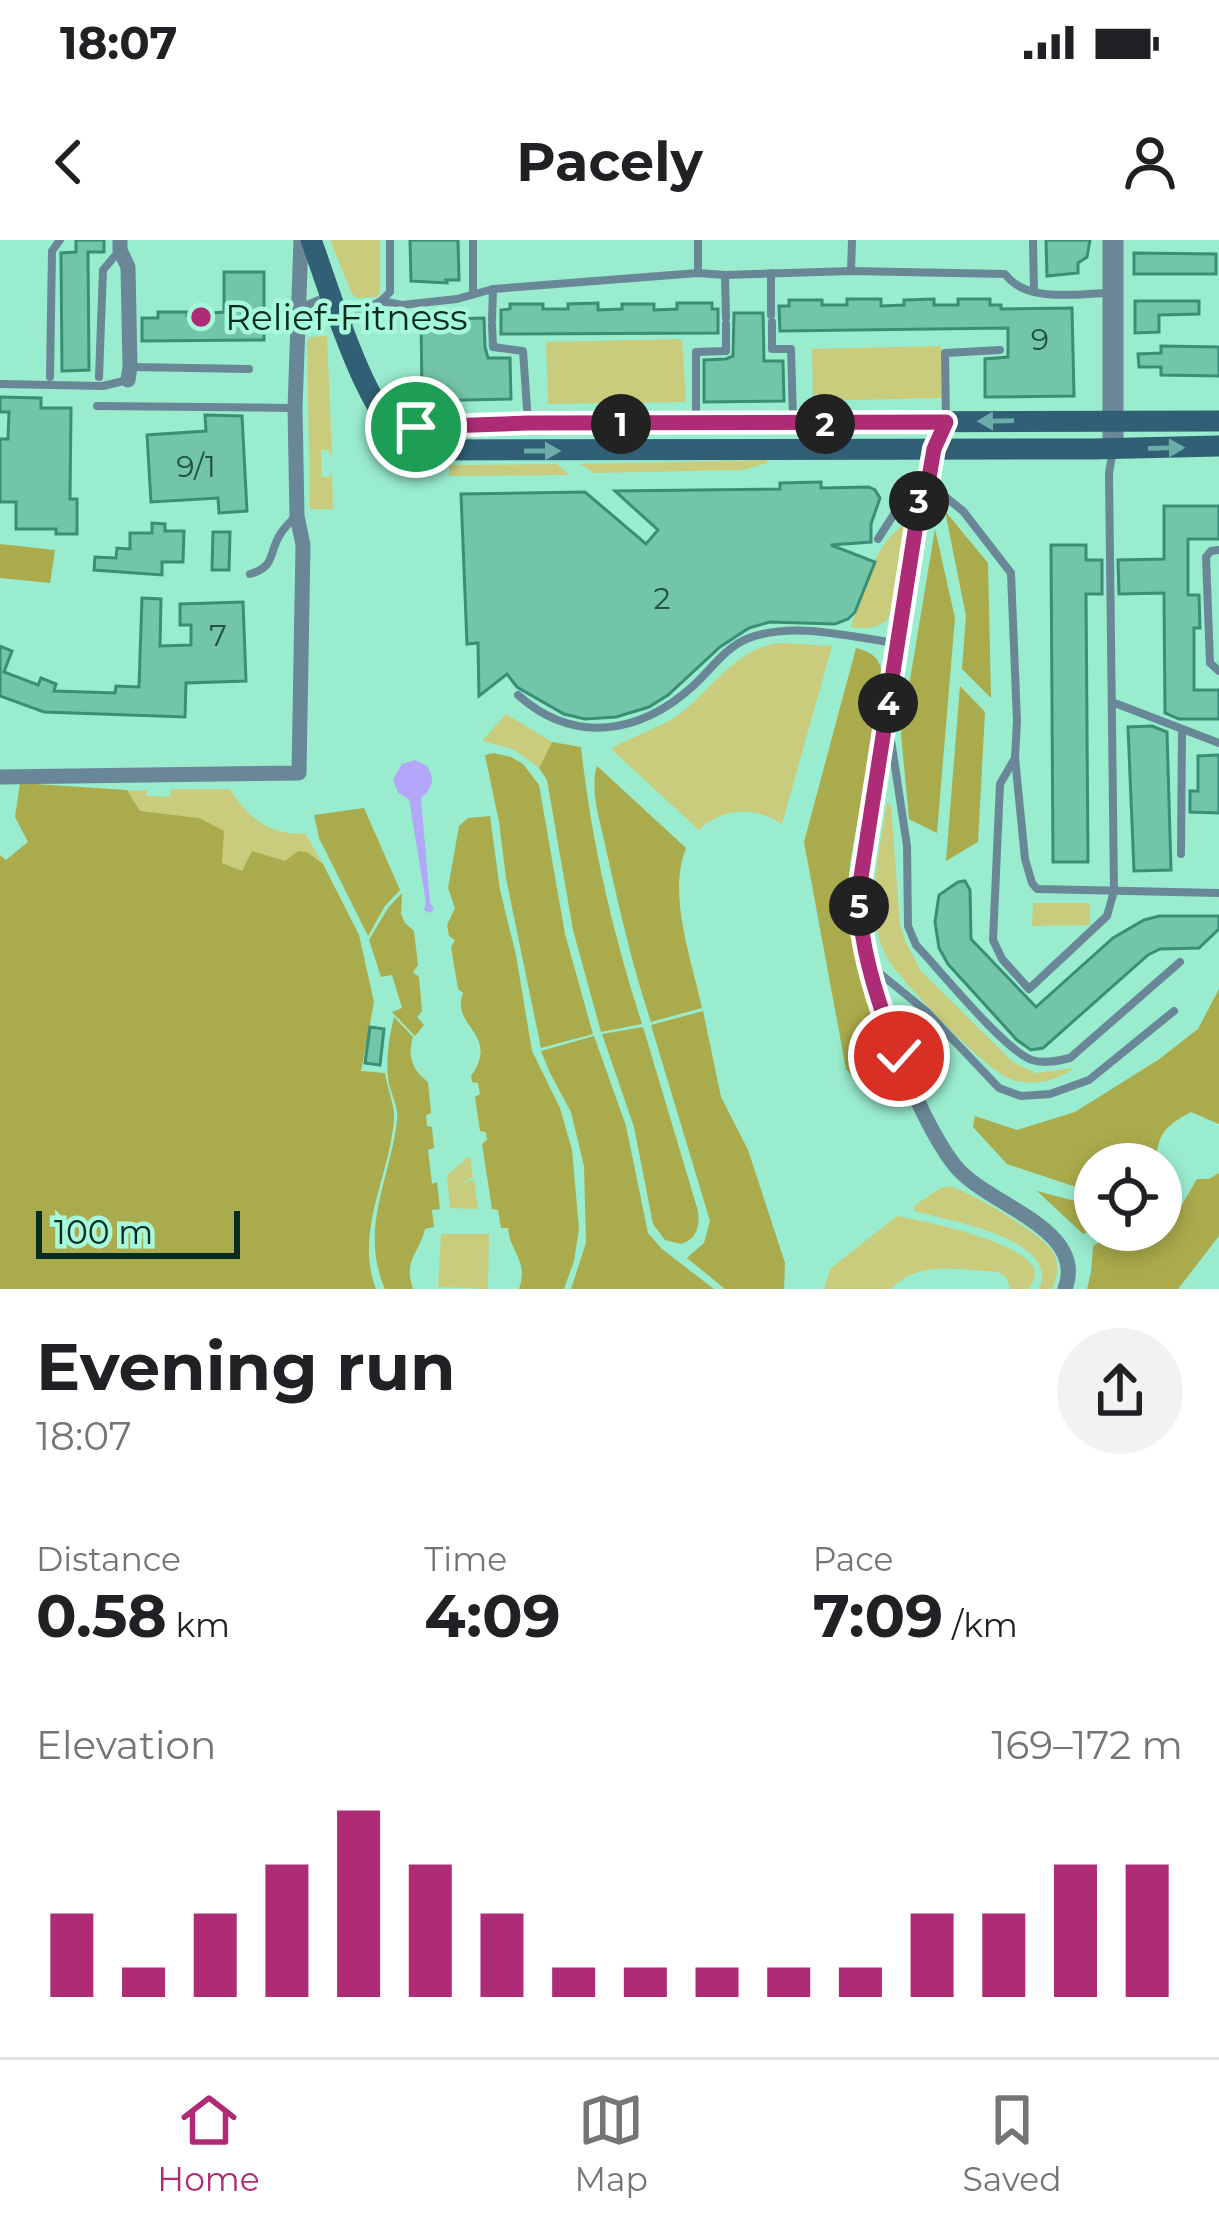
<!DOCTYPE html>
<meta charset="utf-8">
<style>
:root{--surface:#fff;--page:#f2f2f2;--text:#202124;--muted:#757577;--line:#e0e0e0;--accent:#ae2c76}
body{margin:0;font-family:Montserrat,sans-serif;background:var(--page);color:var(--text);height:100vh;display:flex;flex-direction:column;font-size:45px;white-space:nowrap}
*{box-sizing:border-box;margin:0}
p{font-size:39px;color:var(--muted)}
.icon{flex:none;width:66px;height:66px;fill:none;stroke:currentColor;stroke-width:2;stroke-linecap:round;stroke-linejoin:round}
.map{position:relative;height:1049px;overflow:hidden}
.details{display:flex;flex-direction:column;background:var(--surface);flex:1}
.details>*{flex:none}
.tools{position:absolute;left:1074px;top:903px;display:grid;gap:24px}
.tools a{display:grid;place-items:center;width:108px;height:108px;border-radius:50%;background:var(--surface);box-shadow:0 6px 18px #0003;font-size:60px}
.scale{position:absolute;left:36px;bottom:30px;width:204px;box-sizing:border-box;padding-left:12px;border:6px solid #062b20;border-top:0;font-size:33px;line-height:42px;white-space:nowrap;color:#062b20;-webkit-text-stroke:9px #a6f9db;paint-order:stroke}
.pin{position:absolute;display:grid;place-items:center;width:102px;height:102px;color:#fff;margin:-51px;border:6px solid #fff;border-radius:50%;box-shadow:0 3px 12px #0007}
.km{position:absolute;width:60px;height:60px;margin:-30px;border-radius:50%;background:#222;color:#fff;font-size:33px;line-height:60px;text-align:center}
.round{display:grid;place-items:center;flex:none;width:126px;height:126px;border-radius:63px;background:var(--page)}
.head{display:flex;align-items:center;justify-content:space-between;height:204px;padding:0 36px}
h1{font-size:66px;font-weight:700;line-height:90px}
.stats{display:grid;grid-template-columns:repeat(3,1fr);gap:18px;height:204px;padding:12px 36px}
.stats div{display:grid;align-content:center}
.stats b{font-size:60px;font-weight:700}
.stats small{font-size:33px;font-weight:400}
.stats p{font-size:33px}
.chart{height:336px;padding:24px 36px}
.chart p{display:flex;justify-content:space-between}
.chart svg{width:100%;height:216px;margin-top:12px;stroke:var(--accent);stroke-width:6}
.status{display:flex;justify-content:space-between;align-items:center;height:84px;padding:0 60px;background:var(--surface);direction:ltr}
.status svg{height:33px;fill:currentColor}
header{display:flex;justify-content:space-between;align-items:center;height:156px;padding:0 36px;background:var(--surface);font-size:54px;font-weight:700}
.menu{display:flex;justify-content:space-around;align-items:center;height:168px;border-top:3px solid var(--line);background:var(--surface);font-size:33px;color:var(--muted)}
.menu a{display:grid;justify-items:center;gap:6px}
.menu .current{color:var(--accent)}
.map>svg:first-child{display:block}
.green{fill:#cacc7d}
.forest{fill:#aaab4c}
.water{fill:#b3a7fa}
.building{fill:#73c5a9;stroke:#3a8e75;stroke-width:3}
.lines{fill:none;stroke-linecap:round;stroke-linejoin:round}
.service{stroke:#698796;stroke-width:8}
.minor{stroke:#698796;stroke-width:15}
.tertiary{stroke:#698796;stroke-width:21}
.secondary{stroke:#316076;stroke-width:21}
.oneway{fill:#6caca8}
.route-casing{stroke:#fff;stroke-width:24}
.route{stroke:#ae2c76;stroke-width:15}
.poi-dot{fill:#ae2c76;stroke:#a6f9db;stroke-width:4.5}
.labels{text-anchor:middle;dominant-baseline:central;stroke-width:9;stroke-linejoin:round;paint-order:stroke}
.number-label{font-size:30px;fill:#215242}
.poi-label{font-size:36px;fill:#062b20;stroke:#a6f9db;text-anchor:start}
</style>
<div class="status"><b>18:07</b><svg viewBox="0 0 49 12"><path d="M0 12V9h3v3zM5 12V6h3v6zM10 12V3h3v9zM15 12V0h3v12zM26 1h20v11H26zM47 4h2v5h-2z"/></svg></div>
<header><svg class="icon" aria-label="back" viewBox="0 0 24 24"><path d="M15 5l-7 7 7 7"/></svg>Pacely<svg class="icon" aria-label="person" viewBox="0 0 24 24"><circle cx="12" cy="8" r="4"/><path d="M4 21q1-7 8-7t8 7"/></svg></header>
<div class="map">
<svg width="1219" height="1049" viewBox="0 0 1219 1049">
<rect width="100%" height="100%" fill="#99ecce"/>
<g class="green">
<polygon points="330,0 380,0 380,53 377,57 357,58 352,54"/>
<polygon points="327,96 332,215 329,215 329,210 321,210 322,237 329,237 332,232 333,269 310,269 307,101 311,97"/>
<polygon points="682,99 686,162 548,164 546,102"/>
<polygon points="941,106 942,158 813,161 812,109"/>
<polygon points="767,220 767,223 743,230 594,233 580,224"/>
<polygon points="557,224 569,235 449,236 449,225"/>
<path d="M906 283 894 371C883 389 870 389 851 387 860 353 875 302 906 283Z"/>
<path d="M781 403 832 406 782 584C754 566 724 567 699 590L611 509C630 497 652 491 672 479 710 455 733 407 781 403Z"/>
<polygon points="506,474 552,502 539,528 513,509 482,501"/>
<path d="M171 549H230C246 576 271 597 305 593L323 624 307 612 285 621 252 612 242 631 222 623 199 578 140 571 127 551 146 550 147 556 170 557Z"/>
<path d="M887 562 891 566 900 685 905 701 921 731 1013 822 1036 833 1074 828C1057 841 1034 846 1013 840 988 834 902 742 887 718 883 710 879 700 878 692 869 650 881 604 887 562Z"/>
<polygon points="1033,663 1090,663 1090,685 1032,686"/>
<polygon points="470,916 473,937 456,947 474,939 478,969 450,968 447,935"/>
<path d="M949 946C971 952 1041 993 1053 1012 1060 1024 1057 1037 1052 1049H1039C1062 998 945 980 914 971L915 965 941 948Z"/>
<path d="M897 976C923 981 1029 1002 1035 1032 1036 1039 1032 1043 1028 1049H1011L1005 1036 998 1032C959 1030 920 1019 891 1049H824L830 1029Z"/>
<polygon points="441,994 489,994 488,1049 438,1047"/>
</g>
<g class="forest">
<polygon points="945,271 988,323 991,458 962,429 966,376"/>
<polygon points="935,289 955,378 937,593 909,579 901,494"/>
<polygon points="0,304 55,310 50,343 0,338"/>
<path d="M856 408C875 413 881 420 883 439L850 624 848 670 853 706 890 828 888 837C873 848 856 843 846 829L804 602Z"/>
<polygon points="960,446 985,472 978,602 946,621"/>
<path d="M552 502 581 507C591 601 613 694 642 784L601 792 573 690 547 540 539 528Z"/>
<polygon points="494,513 511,517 523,524 539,545 565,694 593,794 541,808 506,638 499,582 485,515"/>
<path d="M597 526 686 608C667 655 692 720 702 768L651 782C632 725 619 667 606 609 601 584 589 550 597 526Z"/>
<path d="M20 543 127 550 140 571 199 578 224 591 222 623 242 631 252 611 285 621 298 611 307 612 323 624 359 695 374 762 361 831 385 833C387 848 395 865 394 879 390 936 354 992 376 1049H0V615L6 620 28 602 15 577Z"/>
<polygon points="364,568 400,650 385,666 368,696 319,598 314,575"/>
<path d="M490 576 500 650 516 715 532 811 560 868 572 910 579 989 574 1021 564 1049H519C529 1020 510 1013 508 988H501L498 970 492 969 482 904 487 900 486 892 480 891 475 857 480 854 478 843 472 842 471 836C501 794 450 787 463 753L458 749 451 707 455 700 449 696 447 685 455 668 448 648 459 586 468 578Z"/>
<polygon points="402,653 401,674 405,683 414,691 418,725 413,732 419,737 422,771 417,777 424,785 415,796 392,772 402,768 392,735 381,737 369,700 388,668"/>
<path d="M1219 749V884L1191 872C1165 886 1157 894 1156 924H1095V989L1083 994 1037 951 1071 960 1086 958 1079 948 1007 924 973 887 975 876 1017 890 1075 872 1158 820 1198 789Z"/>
<polygon points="703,771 721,857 748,910 785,1023 784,1049 725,1049 687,1018 704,1003 710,981 651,785"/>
<path d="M394 777 413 797C407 816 412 830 428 842L431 873 426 875 427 886 432 887 434 908 428 910 432 944 437 942 440 969 432 970 434 987 425 989C419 1014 403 1020 413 1049H385C359 989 390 940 397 881 399 868 392 856 389 844 385 821 389 799 394 777Z"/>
<path d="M643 787 698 971C700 986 697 999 681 1004L665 1000 653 984 634 887 602 794Z"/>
<polygon points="594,796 626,886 648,993 662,1009 714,1049 571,1049 586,1003 584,926 571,872 550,833 541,811"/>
<polygon points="1219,933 1219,996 1178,1049 1087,1049 1091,1032 1093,1006 1119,990 1161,990 1161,968 1180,968 1197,939 1209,939"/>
</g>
<path class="water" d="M415 520 427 526C436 539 432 549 421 558L430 663 434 669 430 673 424 670 426 663 409 559 398 553 393 539 402 524Z"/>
<g class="building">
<polygon points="76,0 104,0 104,12 88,12 89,130 62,131 61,13 76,12"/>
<polygon points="410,0 458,0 459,40 446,40 447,43 411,41"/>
<polygon points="1046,0 1090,0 1087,17 1078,23 1078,33 1047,36"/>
<polygon points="1134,13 1216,14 1216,34 1134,34"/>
<polygon points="224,32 264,32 264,100 142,101 142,78 158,78 158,72 187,72 187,75 224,72"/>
<polygon points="847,59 881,59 881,66 904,65 904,60 934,59 934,65 958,65 958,59 990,59 990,65 1001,65 1001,69 1072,68 1074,156 985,157 985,119 1008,117 1008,88 780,91 779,66 789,66 789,60 822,60 822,65 847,65"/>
<polygon points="1135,61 1199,61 1199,74 1159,75 1159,92 1135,93"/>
<polygon points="598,63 598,70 622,69 622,64 654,64 654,70 677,69 677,63 712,63 712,69 718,69 718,93 501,94 501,70 510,69 510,64 543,64 543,69 568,69 568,64"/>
<polygon points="421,73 448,73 448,79 484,78 485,107 488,118 510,118 511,159 422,161"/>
<polygon points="734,73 763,73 764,121 783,121 784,161 704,162 704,120 726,119 733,116"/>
<polygon points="1161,106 1219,107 1219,136 1161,135 1161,127 1139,127 1138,114 1161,113"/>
<polygon points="0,157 41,158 41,168 71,168 70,259 77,259 77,294 56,294 56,289 16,289 16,262 0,262 0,199 8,199 9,172 0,172"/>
<polygon points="205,175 242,176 247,271 219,273 218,258 151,262 147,195 206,191"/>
<polygon points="821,242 821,248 869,247 875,250 880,258 871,284 871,302 831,305 875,322 855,372 848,379 835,384 770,382 749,388 720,407 668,455 649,467 616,477 585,479 564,474 517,447 507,434 479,456 478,403 467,404 461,254 585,252 646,304 658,290 615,251 780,249 780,243"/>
<polygon points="1164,266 1219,266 1219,299 1188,299 1188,355 1199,355 1200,388 1194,388 1194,450 1219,450 1219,479 1179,479 1165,473 1164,353 1119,354 1118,320 1164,319"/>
<polygon points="152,283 165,284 165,291 184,291 183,322 162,322 162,335 94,330 95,317 116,318 117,308 130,309 130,293 152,293"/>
<polygon points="213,292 230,292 229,330 212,330"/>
<polygon points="1051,305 1086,305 1086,320 1102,320 1102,354 1086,354 1088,622 1053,622"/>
<polygon points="142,358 161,359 160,406 191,405 191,385 180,385 180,364 243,362 246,441 186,443 185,477 44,472 0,456 0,406 12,411 4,432 38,445 41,438 56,444 54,451 115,453 116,446 139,447"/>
<polygon points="1152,486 1167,492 1171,630 1134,631 1128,487"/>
<polygon points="1219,515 1219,573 1190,572 1190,551 1198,551 1198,516"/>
<polygon points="965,641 970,650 971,699 1036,767 1113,698 1144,680 1159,676 1219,676 1219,689 1199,708 1160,709 1148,715 1043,808 1031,810 1017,800 948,724 939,708 935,682 939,655 958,642"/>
<polygon points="370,787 384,789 380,825 365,823"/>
</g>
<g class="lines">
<g class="service">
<polyline points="698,0 698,33"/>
<polyline points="1033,0 1034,52"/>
<polyline points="851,31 852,0"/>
<polyline points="771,33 771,75"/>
<polyline points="725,35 726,78"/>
<polyline points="473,52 473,0"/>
<polyline points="381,61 390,52 390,0"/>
<polyline points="492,80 493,49"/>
<polyline points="772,82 772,109 791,109 793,180"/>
<path d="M347 85 360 72 381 61 402 65 457 59 493 49 698 33 725 35 851 31 1005 34C1027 64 1078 53 1111 53"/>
<polyline points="492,85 493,107 523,111 528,182"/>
<polyline points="131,127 249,129"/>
<polyline points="50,137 52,11 60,0"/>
<polyline points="99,137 103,30 119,11"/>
<polyline points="0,144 103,146 128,140"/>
<polyline points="97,166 293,168"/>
<polyline points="696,179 696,112 726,111 726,84"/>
<polyline points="946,181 945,113 1000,110"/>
<polyline points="929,244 963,271 1011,333 1017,481 1015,518 1025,619 1032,643 1037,649 1219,653"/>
<polyline points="878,299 894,274 907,271 916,273"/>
<polyline points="1219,310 1211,311 1206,317 1210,423 1219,431"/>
<path d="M250 334C277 326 268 312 281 293 285 287 290 282 295 277"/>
<path d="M518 455C574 505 640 494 693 446 711 430 725 407 749 398 794 381 850 397 896 403"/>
<polyline points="1112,462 1219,503"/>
<path d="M888 480 907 606 908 686 916 705C939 729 1005 811 1032 820 1044 824 1058 821 1070 818L1180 722"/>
<polyline points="1015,518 1000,544 993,700 1002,719 1029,749 1107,676 1114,651 1109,233 1113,210"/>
<polyline points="1181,614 1182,489"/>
<polyline points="872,727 926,771 999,848 1021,856 1050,854 1089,840 1174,771"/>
</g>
<g class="minor">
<polyline points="120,0 120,10 128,27 130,127 128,140"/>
<polyline points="299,72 333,58"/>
<path d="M946 182 934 209 928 243 919 258 864 604C862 625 857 647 859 669 862 733 916 879 957 928 990 966 1088 989 1065 1049"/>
<polyline points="0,537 299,533 303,305 297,276 295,168 301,0"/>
</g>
<polyline class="tertiary" points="1113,0 1113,208"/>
<g class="secondary">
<path d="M311 0C330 50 369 190 418 210L1092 209 1219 206"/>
<polyline points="386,181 416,187 528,183 1219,181"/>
</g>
</g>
<defs><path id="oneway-solid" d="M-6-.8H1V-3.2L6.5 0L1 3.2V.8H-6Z" transform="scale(3)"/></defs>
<g class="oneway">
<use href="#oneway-solid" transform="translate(996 181) rotate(179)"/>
<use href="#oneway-solid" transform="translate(1166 208) rotate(-1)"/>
<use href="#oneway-solid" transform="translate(542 211)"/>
</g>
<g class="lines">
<g class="route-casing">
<path id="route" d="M416 187 528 183 946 182 934 209 928 243 920 259 859 650C858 703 879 767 899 816"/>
</g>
<use href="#route" class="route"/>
</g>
<circle class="poi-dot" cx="201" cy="77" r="12"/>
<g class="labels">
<g class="number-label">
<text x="1040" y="99">9</text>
<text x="196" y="226">9/1</text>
<text x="662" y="358">2</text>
<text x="218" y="395">7</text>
</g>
<g class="poi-label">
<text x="225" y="77">Relief-Fitness</text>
</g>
</g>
</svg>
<div class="tools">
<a><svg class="icon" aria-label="locate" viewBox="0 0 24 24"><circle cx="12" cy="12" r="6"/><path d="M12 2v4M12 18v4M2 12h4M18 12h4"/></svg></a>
</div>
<div class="scale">100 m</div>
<div class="pin" style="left:416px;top:187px;background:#1e9e55"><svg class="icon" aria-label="arrive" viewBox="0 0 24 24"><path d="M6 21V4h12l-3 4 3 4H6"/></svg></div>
<div class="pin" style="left:899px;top:816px;background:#d93025"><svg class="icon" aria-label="check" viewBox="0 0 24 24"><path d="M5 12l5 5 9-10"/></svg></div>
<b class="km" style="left:621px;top:184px">1</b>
<b class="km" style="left:825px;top:184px">2</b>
<b class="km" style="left:919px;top:261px">3</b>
<b class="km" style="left:888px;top:463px">4</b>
<b class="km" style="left:859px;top:666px">5</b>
</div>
<section class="details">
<div class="head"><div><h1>Evening run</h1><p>18:07</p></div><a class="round"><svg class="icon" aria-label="share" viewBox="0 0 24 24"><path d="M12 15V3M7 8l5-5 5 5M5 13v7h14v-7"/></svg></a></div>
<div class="stats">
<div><p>Distance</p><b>0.58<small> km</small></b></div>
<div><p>Time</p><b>4:09</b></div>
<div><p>Pace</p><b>7:09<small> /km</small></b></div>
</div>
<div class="chart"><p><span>Elevation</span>169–172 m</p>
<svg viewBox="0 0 160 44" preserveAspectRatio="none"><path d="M5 44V27M15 44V38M25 44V27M35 44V17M45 44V6M55 44V17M65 44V27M75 44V38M85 44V38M95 44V38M105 44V38M115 44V38M125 44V27M135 44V27M145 44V17M155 44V17"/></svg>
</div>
</section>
<nav class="menu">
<a class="current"><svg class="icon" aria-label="home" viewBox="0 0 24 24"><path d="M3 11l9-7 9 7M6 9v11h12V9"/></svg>Home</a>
<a><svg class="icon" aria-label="map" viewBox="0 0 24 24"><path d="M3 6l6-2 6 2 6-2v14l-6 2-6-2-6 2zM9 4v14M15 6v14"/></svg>Map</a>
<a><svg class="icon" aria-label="saved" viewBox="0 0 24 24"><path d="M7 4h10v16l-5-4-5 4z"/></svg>Saved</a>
</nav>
